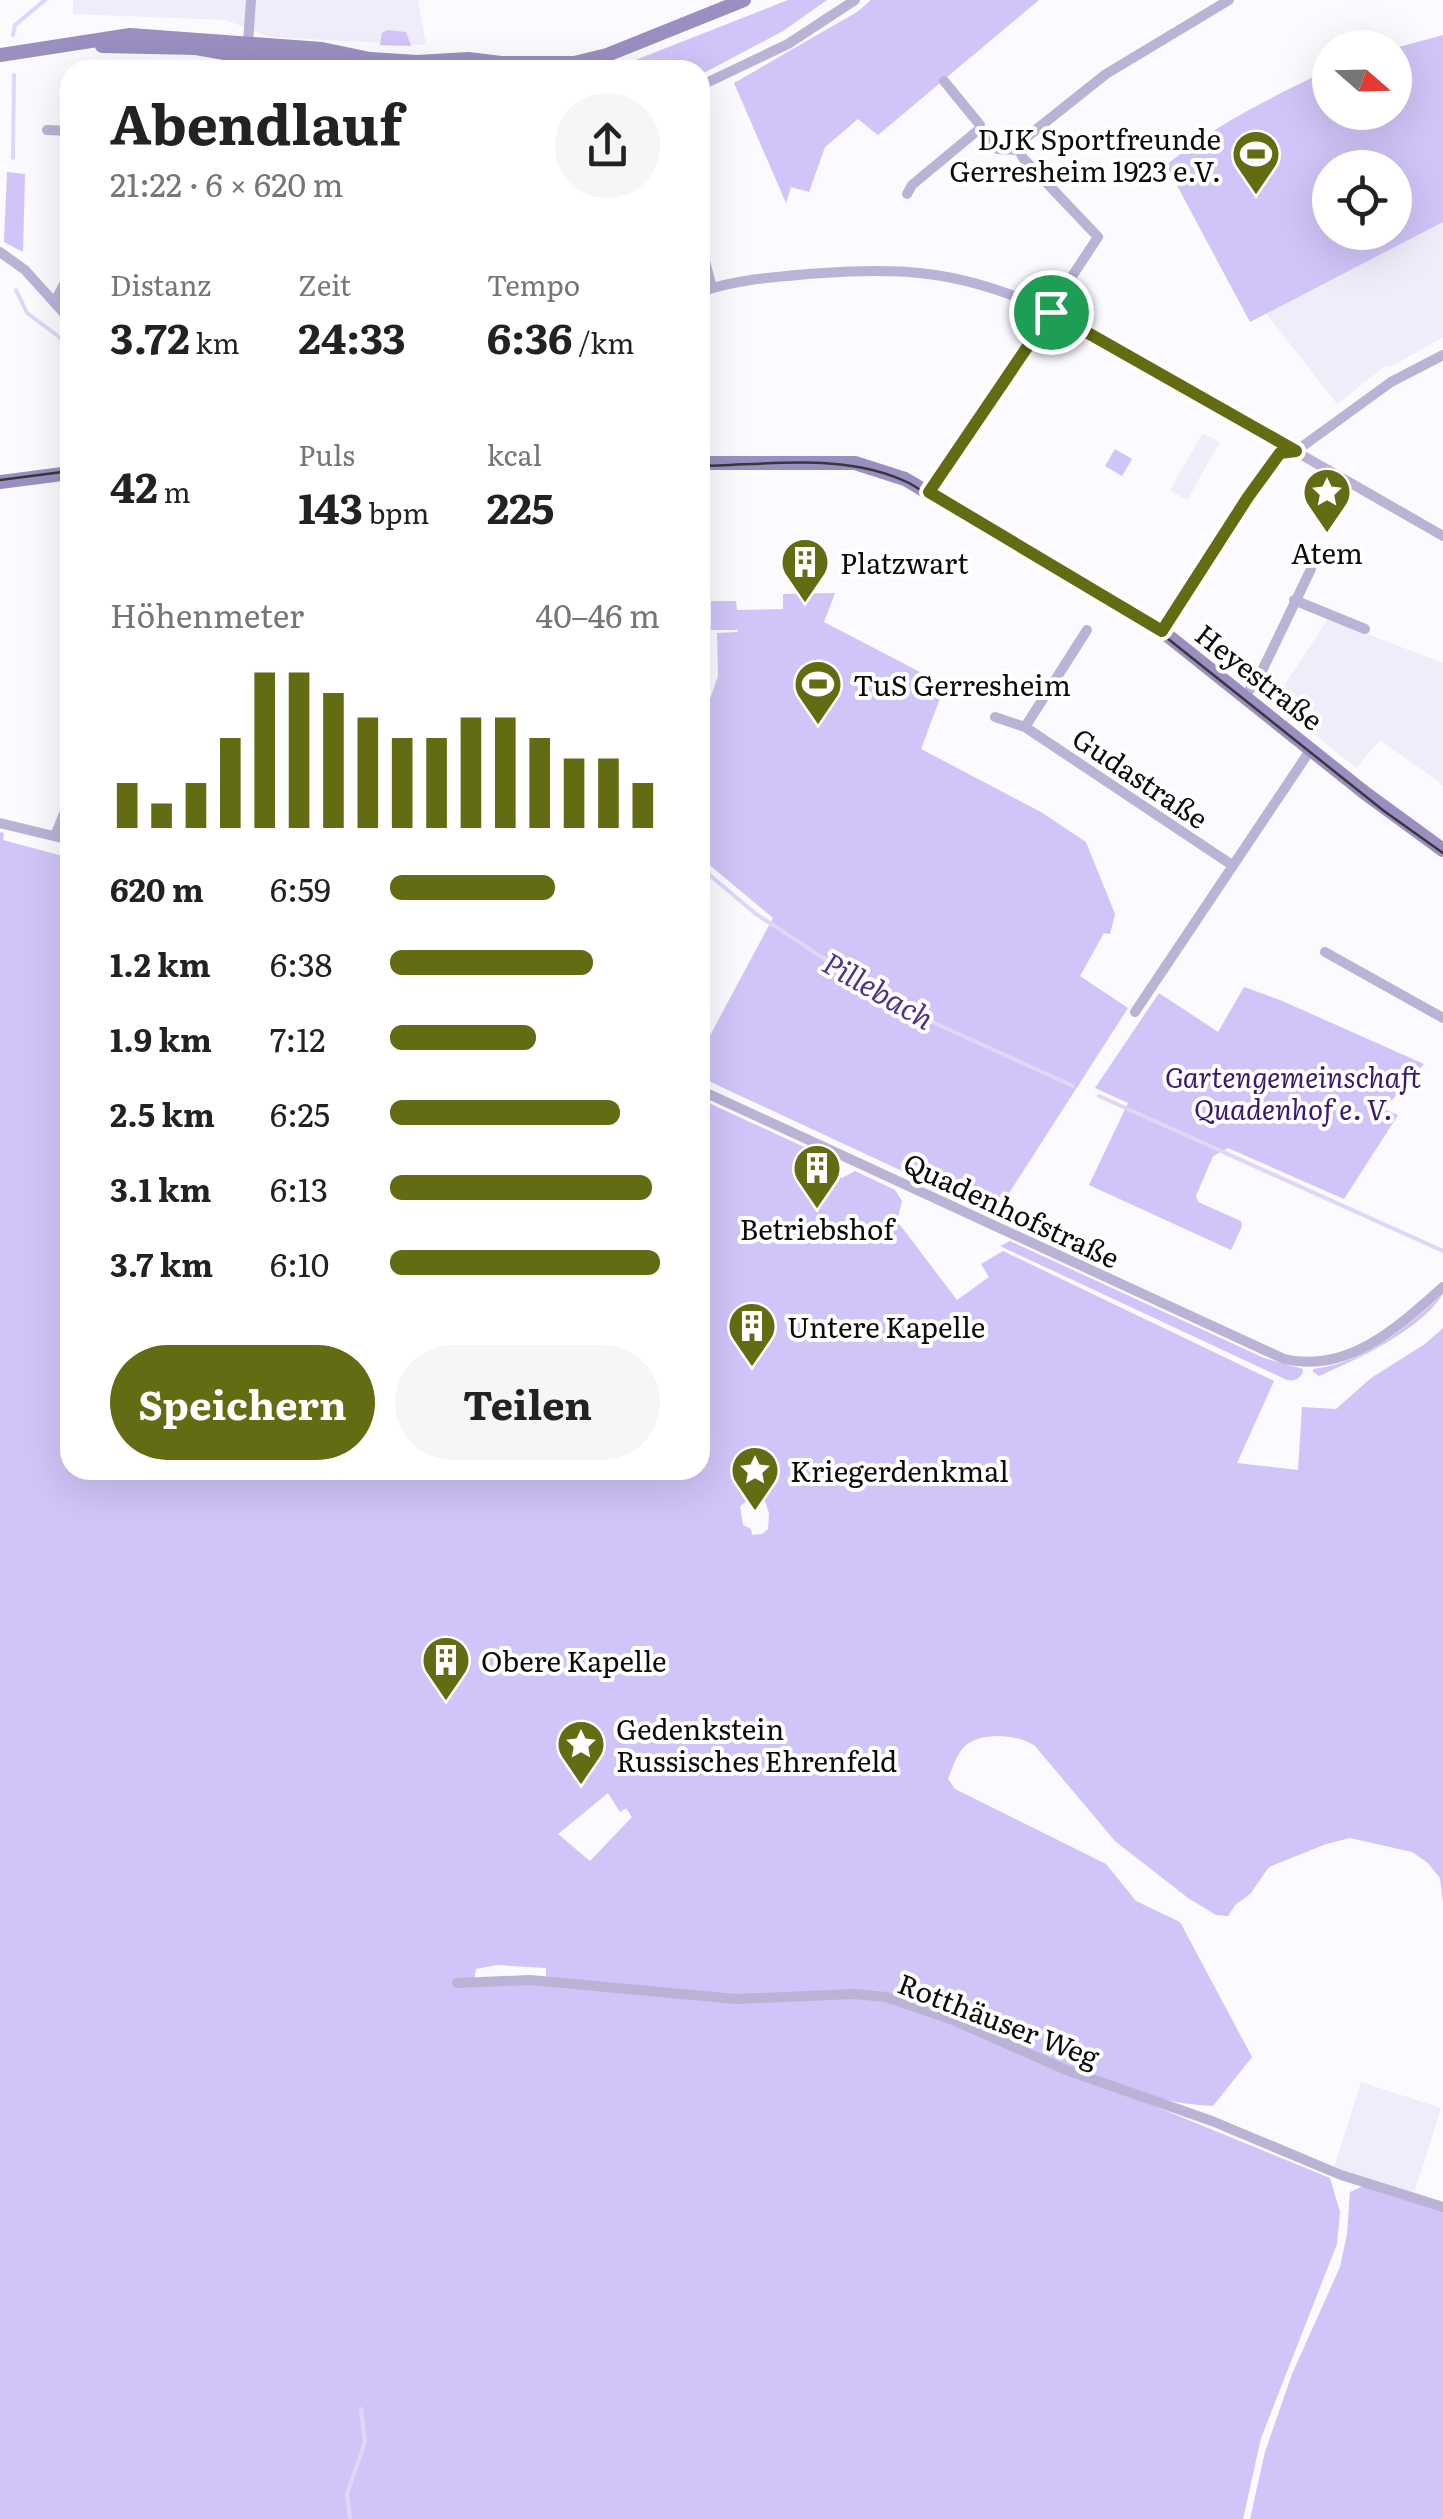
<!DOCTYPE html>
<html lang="de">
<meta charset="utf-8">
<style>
:root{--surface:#fff;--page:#f6f6f6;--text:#222;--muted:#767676;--accent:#636c12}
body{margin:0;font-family:Literata,serif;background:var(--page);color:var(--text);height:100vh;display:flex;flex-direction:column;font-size:38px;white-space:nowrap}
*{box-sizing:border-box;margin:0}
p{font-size:32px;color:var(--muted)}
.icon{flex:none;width:55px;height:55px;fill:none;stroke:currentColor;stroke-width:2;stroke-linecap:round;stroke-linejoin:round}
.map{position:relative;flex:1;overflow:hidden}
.drawer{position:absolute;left:60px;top:60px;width:650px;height:1420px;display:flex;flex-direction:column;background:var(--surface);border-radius:30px;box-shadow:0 10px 40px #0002}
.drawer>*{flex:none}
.needle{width:65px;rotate:110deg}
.buttons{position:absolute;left:1312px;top:30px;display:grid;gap:20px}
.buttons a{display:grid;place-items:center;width:100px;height:100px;border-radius:50%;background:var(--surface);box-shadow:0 10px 40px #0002;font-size:50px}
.pin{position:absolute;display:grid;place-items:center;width:85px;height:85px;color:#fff;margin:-42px;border:5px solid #fff;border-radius:50%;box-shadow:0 2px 10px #0007}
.round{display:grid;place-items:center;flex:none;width:105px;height:105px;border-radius:52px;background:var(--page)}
.head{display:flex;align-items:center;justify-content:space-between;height:170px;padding:0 50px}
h1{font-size:55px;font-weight:700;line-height:75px}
.stats{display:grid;grid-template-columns:repeat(3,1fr);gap:15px;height:170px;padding:10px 50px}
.stats div{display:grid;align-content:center}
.stats b{font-size:42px;font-weight:700}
.stats small{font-size:28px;font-weight:400}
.stats p{font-size:28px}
.chart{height:280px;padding:20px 50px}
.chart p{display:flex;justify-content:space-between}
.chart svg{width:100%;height:180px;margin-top:10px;stroke:var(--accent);stroke-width:6}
.button{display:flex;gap:20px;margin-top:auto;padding:20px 50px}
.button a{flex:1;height:115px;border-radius:60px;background:var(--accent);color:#fff;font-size:40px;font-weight:700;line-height:115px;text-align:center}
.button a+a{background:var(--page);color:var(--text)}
ul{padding:0 50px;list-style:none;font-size:32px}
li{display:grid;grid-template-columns:160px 120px 1fr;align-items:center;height:75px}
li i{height:25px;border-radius:12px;background:var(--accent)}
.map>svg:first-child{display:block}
.built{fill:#efedf9}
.green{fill:#d0c4f8;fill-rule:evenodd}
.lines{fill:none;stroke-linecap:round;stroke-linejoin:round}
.stream{stroke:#ded7f7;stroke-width:4}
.street{stroke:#bbb3d6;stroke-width:10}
.secondary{stroke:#9b8fc2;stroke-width:14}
.tram{stroke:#38383a;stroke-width:2.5}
.route-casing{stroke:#fff;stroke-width:20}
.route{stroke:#636c12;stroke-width:12}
.labels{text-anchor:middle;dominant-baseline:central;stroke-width:8;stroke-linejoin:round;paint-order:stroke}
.poi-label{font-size:28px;fill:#0c0c0d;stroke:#fff;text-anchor:start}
.street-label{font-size:28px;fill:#0c0c0d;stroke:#fff}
.park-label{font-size:28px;font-style:italic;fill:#3c1871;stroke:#fff}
.water-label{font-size:30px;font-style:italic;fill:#52338c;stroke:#fff}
</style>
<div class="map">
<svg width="1443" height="2519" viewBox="0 0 1443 2519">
<rect width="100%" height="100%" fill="#fbfaff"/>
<g class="built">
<polygon points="73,0 418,0 426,45 269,37 226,20 73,14"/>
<polygon points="1443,222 1443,337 1390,367 1387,365 1337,404 1266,313"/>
<polygon points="1203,433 1220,442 1187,500 1170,490"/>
<polygon points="1328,619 1443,663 1443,785 1380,740 1356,768 1287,712 1295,700 1282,689"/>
<polygon points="1361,2082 1441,2108 1414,2194 1334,2168"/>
</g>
<g class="green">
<polygon points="788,0 827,0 783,31 700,75 700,70 610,70"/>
<polygon points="871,0 1039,0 878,135 858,119 825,147 809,192 791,187 786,203 734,83 857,12"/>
<polygon points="387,30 406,32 411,46 380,45 382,33"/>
<path d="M1443 35V222L1250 322 1166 165C1216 124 1272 97 1330 69V112H1395V48ZM1330 168H1395V232H1330Z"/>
<polygon points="7,172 25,174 23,252 4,242"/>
<polygon points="1115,449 1132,459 1122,476 1105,466"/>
<polygon points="835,593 824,622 945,685 921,749 1041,812 1086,842 1115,914 1110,934 1104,933 1080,976 1128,1008 1000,1207 990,1212 700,1077 700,1054 773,918 700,857 700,728 718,676 717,633 738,632 737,627 737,630 711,630 711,601 736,601 737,610 783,609 783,594"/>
<path d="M0 832 4 833 3 840 70 858V1470H700V1099L841 1164 835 1175 842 1178 855 1171 895 1190 902 1201 897 1221 957 1300 989 1277 981 1264 1003 1251 1274 1381 1237 1463 1298 1470 1302 1407 1336 1409 1371 1378 1425 1344 1443 1328V1903L1440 1878 1428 1863 1412 1852 1350 1838 1326 1844 1269 1867 1250 1894 1235 1905 1228 1916 1216 1915 1188 1898 1115 1841 1035 1746C1019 1734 978 1731 963 1748 956 1756 952 1769 948 1779L955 1789 1106 1864 1136 1901 1180 1922 1252 2057 1213 2106C1121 2103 1036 2046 952 2016 933 2009 911 2007 891 2002L920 2010 1330 2178 1340 2212 1337 2244 1261 2438 1243 2519H0ZM747 1494 764 1498 769 1513 768 1529 762 1534 752 1535 751 1529 743 1525 740 1506 747 1501ZM608 1793 620 1812 626 1808 632 1817 590 1861 558 1834ZM497 1965 546 1968V1978L474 1981 476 1969Z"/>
<polygon points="1244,987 1280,1000 1424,1064 1384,1109 1398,1115 1344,1199 1228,1148 1213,1156 1196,1196 1198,1202 1241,1221 1242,1226 1231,1250 1089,1185 1128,1103 1095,1088 1159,993 1218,1032"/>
<path d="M1010 1241 1264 1358 1303 1369C1303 1377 1295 1382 1287 1380L1000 1246Z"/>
<path d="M1443 1294C1418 1332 1359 1358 1319 1376L1313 1372V1369C1364 1363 1406 1328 1443 1294Z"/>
<polygon points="1363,2186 1443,2212 1443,2519 1250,2519 1265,2452 1292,2374 1340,2267 1347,2234 1350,2192"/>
</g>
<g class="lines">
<g class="stream">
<polyline points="13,35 15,25 45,0"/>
<polyline points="13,158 14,75"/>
<polyline points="16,290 27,313 70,345"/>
<polyline points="700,867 756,914 895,1005 1073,1086"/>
<polyline points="1099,1096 1443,1251"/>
<polyline points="350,2519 347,2494 365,2442 361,2409"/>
</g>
<g class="street">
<polyline points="248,43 251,0"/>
<polyline points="944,81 980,125 979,131"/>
<polyline points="700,86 788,44 855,0"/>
<polyline points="47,130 70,131"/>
<polyline points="1019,150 1023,140 1106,74 1229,0"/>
<polyline points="907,194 912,185 977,131 983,133 998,149 1019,150"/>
<polyline points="700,242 712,288"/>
<polyline points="0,252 25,270 70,320"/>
<path d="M700 292C734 280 772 277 808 274 907 267 959 270 1051 311L1443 536"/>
<polyline points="55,301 70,273"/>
<polyline points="703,463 705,525"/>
<polyline points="929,492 1098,237 1023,158 1019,150"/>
<polyline points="1294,600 1365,629"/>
<polyline points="1162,631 1247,497 1280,453 1296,451 1391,382 1443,355"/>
<polyline points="1246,695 1259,677 1311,569"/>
<polyline points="995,717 1025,727 1232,865"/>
<polyline points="1025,727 1087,630"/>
<polyline points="0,823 70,840"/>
<polyline points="55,836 70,799"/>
<polyline points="1325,952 1443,1018"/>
<polyline points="1135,1012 1311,749"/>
<path d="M700 1090 1284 1359C1348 1374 1398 1327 1443 1287"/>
<polyline points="457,1983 530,1980 736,1999 854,1994 886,1997 953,2020 1066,2070 1212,2121 1341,2175 1443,2207"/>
</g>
<g class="secondary">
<polyline points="102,46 196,48 247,57 354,61"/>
<polyline points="0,55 130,35 322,49 370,59 417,62 468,59 501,63 574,63 607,55 744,0"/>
<polyline points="700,463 855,463 905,479 1162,631 1365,793 1443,850"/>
<polyline points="0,482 70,473"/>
</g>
<g class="tram">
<path d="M700 466C768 465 846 452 909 483L1162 634 1384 811 1443 853"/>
<polyline points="0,480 70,471"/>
</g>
</g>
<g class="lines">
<g class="route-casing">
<polygon id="route" points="1051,312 1296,451 1280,453 1248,497 1162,631 929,492"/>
</g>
<use href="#route" class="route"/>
</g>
<defs>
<g id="stadium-pin" transform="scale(2.5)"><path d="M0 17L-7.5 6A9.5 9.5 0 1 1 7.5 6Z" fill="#636c12" stroke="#fff"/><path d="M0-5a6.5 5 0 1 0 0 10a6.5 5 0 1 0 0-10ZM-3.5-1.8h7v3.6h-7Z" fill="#fff"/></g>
<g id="sight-pin" transform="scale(2.5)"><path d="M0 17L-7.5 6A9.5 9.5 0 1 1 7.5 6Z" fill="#636c12" stroke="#fff"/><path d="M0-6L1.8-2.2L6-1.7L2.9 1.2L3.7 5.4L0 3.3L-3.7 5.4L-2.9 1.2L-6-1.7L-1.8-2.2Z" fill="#fff"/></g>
<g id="building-pin" transform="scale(2.5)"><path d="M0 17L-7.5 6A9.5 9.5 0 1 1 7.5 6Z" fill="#636c12" stroke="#fff"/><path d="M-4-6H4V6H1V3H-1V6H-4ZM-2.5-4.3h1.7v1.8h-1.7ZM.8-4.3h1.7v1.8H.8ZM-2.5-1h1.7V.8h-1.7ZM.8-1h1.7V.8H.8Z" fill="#fff"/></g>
</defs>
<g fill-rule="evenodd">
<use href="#stadium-pin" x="1256" y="154"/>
<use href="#sight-pin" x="1327" y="492"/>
<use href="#building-pin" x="805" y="562"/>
<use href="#stadium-pin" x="818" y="684"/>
<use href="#building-pin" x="817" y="1168"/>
<use href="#building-pin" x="752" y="1326"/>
<use href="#sight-pin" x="755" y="1470"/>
<use href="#building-pin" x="446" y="1660"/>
<use href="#sight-pin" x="581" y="1744"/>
</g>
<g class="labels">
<g class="poi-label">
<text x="1221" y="138" text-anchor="end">DJK Sportfreunde<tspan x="1221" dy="32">Gerresheim 1923 e.V.</tspan></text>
<text x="1327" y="552" text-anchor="middle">Atem</text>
<text x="840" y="562">Platzwart</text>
<text x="853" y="684">TuS Gerresheim</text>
<text x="817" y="1228" text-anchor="middle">Betriebshof</text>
<text x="787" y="1326">Untere Kapelle</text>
<text x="790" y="1470">Kriegerdenkmal</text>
<text x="481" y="1660">Obere Kapelle</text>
<text x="616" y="1728">Gedenkstein<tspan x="616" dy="32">Russisches Ehrenfeld</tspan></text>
</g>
<g class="street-label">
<text transform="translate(1260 676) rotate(38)">Heyestraße</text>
<text transform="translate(1141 777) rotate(34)">Gudastraße</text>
<text transform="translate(1012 1209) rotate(25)">Quadenhofstraße</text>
<text transform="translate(999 2019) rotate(21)">Rotthäuser Weg</text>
</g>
<g class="park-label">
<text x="1293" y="1076">Gartengemeinschaft<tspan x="1293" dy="32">Quadenhof e. V.</tspan></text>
</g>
<g class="water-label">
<text transform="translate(879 989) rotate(30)">Pillebach</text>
</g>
</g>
</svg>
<div class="buttons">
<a><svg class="needle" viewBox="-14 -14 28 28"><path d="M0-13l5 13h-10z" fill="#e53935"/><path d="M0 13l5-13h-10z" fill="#767676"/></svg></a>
<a><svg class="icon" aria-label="locate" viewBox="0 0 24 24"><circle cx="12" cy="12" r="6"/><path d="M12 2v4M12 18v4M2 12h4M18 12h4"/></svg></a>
</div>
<div class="pin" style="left:1051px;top:312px;background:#1e9e55"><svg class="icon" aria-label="arrive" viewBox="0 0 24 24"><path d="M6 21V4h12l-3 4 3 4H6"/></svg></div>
<section class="drawer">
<div class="head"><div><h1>Abendlauf</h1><p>21:22 · 6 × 620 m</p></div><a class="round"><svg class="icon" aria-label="share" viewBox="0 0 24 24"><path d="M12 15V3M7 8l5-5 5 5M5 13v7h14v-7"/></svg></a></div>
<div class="stats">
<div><p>Distanz</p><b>3.72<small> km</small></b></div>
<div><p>Zeit</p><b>24:33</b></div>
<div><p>Tempo</p><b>6:36<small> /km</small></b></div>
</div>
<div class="stats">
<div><b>42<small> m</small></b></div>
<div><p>Puls</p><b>143<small> bpm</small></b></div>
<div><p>kcal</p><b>225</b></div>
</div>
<div class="chart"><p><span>Höhenmeter</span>40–46 m</p>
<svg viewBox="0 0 160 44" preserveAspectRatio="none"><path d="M5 44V33M15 44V38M25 44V33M35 44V22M45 44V6M55 44V6M65 44V11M75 44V17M85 44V22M95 44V22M105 44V17M115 44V17M125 44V22M135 44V27M145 44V27M155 44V33"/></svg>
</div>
<ul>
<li><b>620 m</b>6:59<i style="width:61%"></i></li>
<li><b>1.2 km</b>6:38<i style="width:75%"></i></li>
<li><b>1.9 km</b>7:12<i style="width:54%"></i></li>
<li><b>2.5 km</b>6:25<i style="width:85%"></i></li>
<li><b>3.1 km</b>6:13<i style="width:97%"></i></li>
<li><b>3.7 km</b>6:10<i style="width:100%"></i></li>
</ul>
<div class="button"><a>Speichern</a><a>Teilen</a></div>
</section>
</div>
